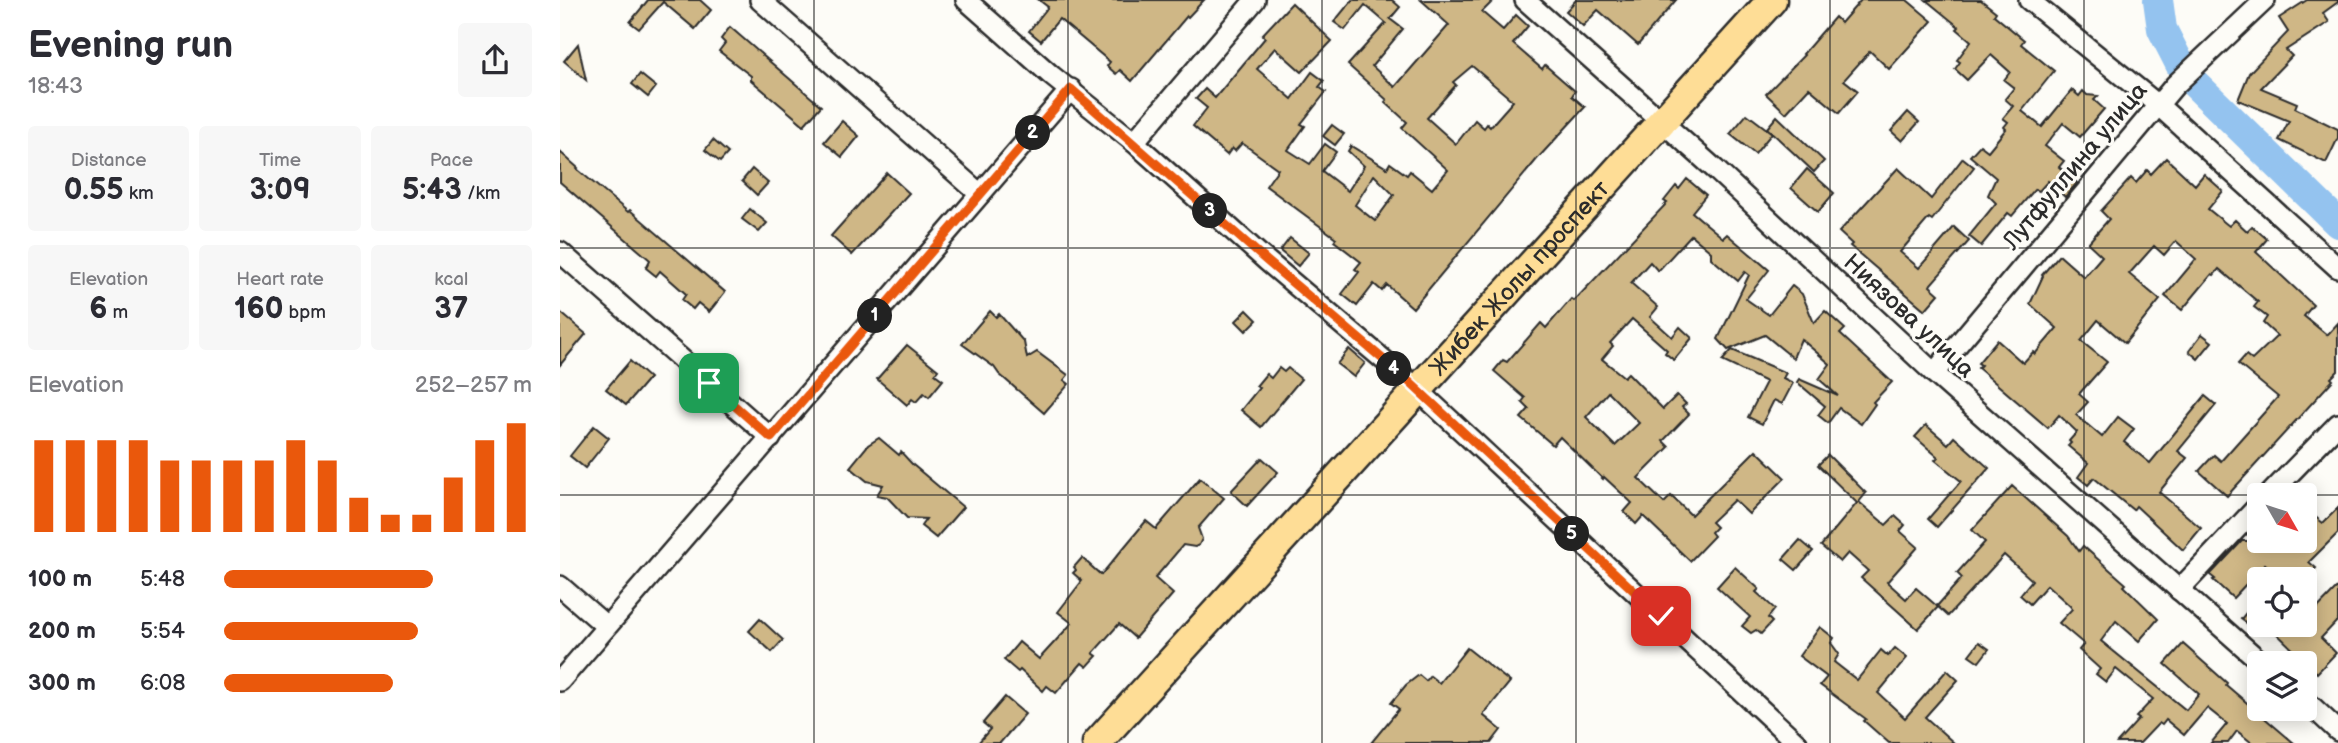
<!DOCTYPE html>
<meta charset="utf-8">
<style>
:root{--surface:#fff;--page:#f7f7f7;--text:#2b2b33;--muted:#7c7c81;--accent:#ea580c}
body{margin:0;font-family:"Balsamiq Sans",sans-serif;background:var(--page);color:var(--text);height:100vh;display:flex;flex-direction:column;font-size:26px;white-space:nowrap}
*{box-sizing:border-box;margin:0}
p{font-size:23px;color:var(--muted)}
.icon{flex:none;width:38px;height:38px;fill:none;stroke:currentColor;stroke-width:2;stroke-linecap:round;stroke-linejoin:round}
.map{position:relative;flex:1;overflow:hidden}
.side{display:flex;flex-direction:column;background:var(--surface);width:560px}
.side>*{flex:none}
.needle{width:46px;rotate:129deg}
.tools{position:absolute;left:1687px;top:483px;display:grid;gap:14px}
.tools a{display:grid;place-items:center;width:70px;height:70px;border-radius:7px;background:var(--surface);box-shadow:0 4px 18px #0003;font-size:35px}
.pin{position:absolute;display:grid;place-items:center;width:60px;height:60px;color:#fff;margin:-30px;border-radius:14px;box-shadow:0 4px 10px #0006}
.km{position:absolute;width:35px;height:35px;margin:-18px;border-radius:50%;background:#222;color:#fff;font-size:19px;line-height:35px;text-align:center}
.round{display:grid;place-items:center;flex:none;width:74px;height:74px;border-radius:7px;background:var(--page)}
.head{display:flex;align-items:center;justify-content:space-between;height:119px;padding:0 28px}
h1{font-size:38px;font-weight:600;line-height:52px}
.figures{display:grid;grid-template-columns:repeat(3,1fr);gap:10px;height:119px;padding:7px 28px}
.figures div{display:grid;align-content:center;border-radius:7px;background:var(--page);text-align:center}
.figures b{font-size:30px;font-weight:600}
.figures small{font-size:19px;font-weight:400}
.figures p{font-size:19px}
.chart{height:196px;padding:14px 28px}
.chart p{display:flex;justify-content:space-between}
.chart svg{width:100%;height:126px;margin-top:7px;stroke:var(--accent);stroke-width:6}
ul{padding:0 28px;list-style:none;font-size:23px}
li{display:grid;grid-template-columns:112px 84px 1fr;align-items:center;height:52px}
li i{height:18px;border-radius:9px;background:var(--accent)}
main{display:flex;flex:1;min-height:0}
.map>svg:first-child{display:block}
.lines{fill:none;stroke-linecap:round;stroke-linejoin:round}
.river{stroke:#94c3ef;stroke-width:30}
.building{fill:#cfb786;stroke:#2b2b2b;stroke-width:2;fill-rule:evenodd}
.minor-casing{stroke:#2b2b2b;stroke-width:24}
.highway-casing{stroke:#2b2b2b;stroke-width:33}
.minor{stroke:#fdfcf7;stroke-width:19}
.highway{stroke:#fedd96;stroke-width:28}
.route-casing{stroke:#fff;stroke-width:14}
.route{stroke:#ea580c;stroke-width:9}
.grid{fill:none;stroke:#2b2b2b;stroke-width:2;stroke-opacity:0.55}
.labels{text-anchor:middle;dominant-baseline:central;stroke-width:6;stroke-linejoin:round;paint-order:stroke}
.street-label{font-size:24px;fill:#2b2b2b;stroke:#fdfcf7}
</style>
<main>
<section class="side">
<div class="head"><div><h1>Evening run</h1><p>18:43</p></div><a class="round"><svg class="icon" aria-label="share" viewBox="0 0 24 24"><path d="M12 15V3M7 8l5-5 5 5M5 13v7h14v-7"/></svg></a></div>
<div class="figures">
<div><p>Distance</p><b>0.55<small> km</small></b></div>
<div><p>Time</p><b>3:09</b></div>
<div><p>Pace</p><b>5:43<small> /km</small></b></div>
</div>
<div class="figures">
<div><p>Elevation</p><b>6<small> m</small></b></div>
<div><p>Heart rate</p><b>160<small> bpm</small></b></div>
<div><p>kcal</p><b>37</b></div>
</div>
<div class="chart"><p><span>Elevation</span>252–257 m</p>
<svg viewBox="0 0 160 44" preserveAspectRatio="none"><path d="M5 44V12M15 44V12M25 44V12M35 44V12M45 44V19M55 44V19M65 44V19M75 44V19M85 44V12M95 44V19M105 44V32M115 44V38M125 44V38M135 44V25M145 44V12M155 44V6"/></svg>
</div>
<ul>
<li><b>100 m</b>5:48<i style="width:68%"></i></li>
<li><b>200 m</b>5:54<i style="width:63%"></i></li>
<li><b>300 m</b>6:08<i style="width:55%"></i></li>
</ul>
</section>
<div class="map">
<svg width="1778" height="743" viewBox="0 0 1778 743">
<rect width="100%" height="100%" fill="#fdfcf7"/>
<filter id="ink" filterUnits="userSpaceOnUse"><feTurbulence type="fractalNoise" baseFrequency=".0143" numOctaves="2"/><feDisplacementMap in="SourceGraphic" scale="14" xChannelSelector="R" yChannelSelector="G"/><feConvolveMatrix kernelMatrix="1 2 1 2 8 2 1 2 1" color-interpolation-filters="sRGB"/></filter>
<g filter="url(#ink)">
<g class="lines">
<polyline class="river" points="1598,0 1602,29 1625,74 1778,223"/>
</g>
<g class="building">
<polygon points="88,0 140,0 151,10 135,29 103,2 79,29 70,22"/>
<polygon points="479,0 644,0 628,17 627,16 572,81 560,70 556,74 547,66 550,62 499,19 481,41 469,31 488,7"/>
<path d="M792 0H832L840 7 830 19 843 29 812 66 835 87 889 25 861 0H934L922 12 943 30 956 15 968 26 953 44 982 69 985 65 1015 91 1012 96 1025 107 978 158 853 308 827 285 822 291 814 284 797 306 782 294 799 272 795 269 801 262 774 241 776 238 706 186 718 169 682 143 675 151 672 148 667 155 633 126 647 108 636 99 645 89 655 98 705 38 702 35 732 3 772 41 742 72 715 48 697 69 732 99 752 72 764 81 759 87 766 92 741 124 745 126 728 150 750 164 765 144 776 152 762 171 788 191 804 166 788 151 791 146 827 168 830 163 847 175 850 171 872 189 888 170 842 128 847 122 825 102 827 100 788 65 826 23 805 5 785 30 774 22ZM912 66 953 101 930 127 927 124 924 128 915 120 896 144 867 118 896 85 893 82ZM814 175 834 195 815 221 795 205Z"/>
<polygon points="1016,0 1116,0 1078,45 1038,10 1023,26 1006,11"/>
<polygon points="1301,0 1347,0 1372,21 1329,69 1310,51 1284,80 1298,91 1279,113 1249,88 1226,113 1206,94 1244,55 1243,54 1275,17 1281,23"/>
<polygon points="1366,0 1421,0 1436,12 1434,15 1464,40 1461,44 1494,71 1462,111 1482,127 1512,90 1519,96 1523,91 1527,95 1538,96 1534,100 1544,109 1520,137 1503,123 1485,146 1504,161 1499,167 1517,183 1505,197 1488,181 1479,191 1475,189 1452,216 1448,213 1421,246 1409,236 1436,203 1428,195 1436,178 1410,156 1420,145 1428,151 1446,129 1444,127 1448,122 1443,118 1453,106 1445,99 1454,88 1444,80 1450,72 1431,55 1407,80 1395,69 1400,62 1397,60 1411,41 1397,29 1399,27"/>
<polygon points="1747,0 1778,0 1778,2 1763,13 1769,22 1726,50 1732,56 1701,88 1737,103 1735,108 1778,129 1778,138 1766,163 1719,140 1729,121 1678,100 1689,73 1728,32 1719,18"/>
<polygon points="170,27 261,106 244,125 191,80 191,76 159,51 165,43 161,39"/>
<polygon points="18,44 26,80 4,61"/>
<polygon points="80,74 96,87 88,97 72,84"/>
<polygon points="1348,112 1359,122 1342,141 1331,131"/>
<polygon points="1187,114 1212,133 1195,154 1170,134"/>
<polygon points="1217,116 1264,161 1254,172 1207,128"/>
<polygon points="282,121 299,136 282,157 264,142"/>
<polygon points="772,125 784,134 775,145 763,136"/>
<polygon points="153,140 168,153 160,162 145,150"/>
<polygon points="0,152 18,168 17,169 68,212 70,210 165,292 149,312 138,303 133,309 122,300 126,294 100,271 96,276 86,268 90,260 0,182"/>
<polygon points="1403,158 1414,167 1372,220 1369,218 1340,252 1359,268 1394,227 1409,241 1371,284 1370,286 1379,294 1365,310 1290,246 1292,244 1279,232 1338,168 1371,199"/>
<polygon points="1606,158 1635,185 1644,174 1663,191 1648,209 1669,226 1675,220 1687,231 1692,226 1707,239 1696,252 1753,305 1744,316 1767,335 1778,323 1778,371 1771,378 1773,380 1667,496 1639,471 1654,455 1661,461 1718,397 1678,364 1686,355 1692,360 1717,336 1703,323 1707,317 1694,307 1698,302 1659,269 1654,275 1652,274 1622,310 1605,296 1636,259 1616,241 1604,255 1594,246 1569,274 1600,300 1565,343 1538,320 1521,341 1547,362 1519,394 1528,402 1516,415 1542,437 1558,417 1574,429 1564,442 1590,463 1645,396 1656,405 1618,451 1627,458 1599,492 1641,528 1623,550 1576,506 1573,510 1534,478 1528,485 1518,477 1528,463 1508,446 1511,443 1509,441 1517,432 1499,415 1488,428 1418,368 1421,365 1418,363 1437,340 1463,363 1473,352 1475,354 1497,328 1470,304 1483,276 1482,275 1499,255 1524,277 1542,256 1528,243 1549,219 1541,211 1571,178 1576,183 1587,170 1591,174"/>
<polygon points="192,169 208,183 197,195 182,181"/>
<polygon points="1247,169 1274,193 1258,212 1231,188"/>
<polygon points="327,173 349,193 292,255 271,236"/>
<path d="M1127 179 1146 195 1132 212 1163 238 1167 234 1209 270 1186 299 1209 315 1232 286 1242 294 1254 323 1265 311 1285 329 1280 334 1332 382 1313 402 1315 404 1301 424 1279 408 1268 423 1258 415 1265 406 1237 382 1239 379 1278 396 1259 379 1270 364 1241 339 1233 358 1205 335 1168 350 1158 339 1189 275 1185 272 1178 281 1151 258V252L1131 235 1098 271 1090 262 1071 283 1098 307 1090 317 1112 337 1120 327 1132 338 1114 360 1105 353 1107 350 1072 319 1050 343 1053 346 1042 359 1064 377 1068 373 1103 409 1117 395 1126 404 1122 407 1129 414 1103 441 1109 447 1078 478 1104 503 1111 496 1131 515 1196 450 1225 478 1189 514 1174 500 1151 522 1156 527 1151 532 1154 536 1130 561 1083 516 1076 524 1064 512 1072 503 1044 477 1043 479 1000 437 993 445 961 418 969 409 962 402 965 398 934 371 943 360 947 362 981 323 986 328 1011 299 1014 301 1107 203 1104 201 1116 186 1119 189ZM1048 392 1079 423 1055 446 1026 417Z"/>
<polygon points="190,209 207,223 199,232 182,219"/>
<polygon points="730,238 749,253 738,266 720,251"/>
<polygon points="687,310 697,320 686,331 676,321"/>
<polygon points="430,311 436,317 439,314 464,342 467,358 477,352 508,375 504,380 509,384 484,413 439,374 434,367 402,344"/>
<polygon points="0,312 26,334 0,365"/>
<polygon points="1642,334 1652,342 1638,359 1629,351"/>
<polygon points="347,345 378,370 375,374 383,380 369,397 364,393 356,402 352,399 347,405 317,379"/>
<polygon points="789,349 805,363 794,377 777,364"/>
<polygon points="1172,350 1226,373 1223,378 1233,383 1222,404 1214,400 1202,424 1188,417 1206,382 1162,361"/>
<polygon points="70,361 89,378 66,405 46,389"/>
<polygon points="719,368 724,372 728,368 741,379 701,427 681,410 699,388 696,386 706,374 711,378"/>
<polygon points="1366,425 1388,444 1394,437 1429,468 1377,527 1368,519 1401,481 1375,460 1378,457 1355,437"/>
<polygon points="34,426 49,438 25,468 10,456"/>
<polygon points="319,438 339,455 341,452 353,465 403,507 376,538 361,526 366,519 347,518 327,497 317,495 323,485 307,481 290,467 308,445"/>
<polygon points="1268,455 1306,493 1299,502 1326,525 1335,516 1345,525 1340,531 1358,547 1327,582 1346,599 1356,588 1378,607 1358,629 1301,578 1308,571 1288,553 1280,562 1261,546 1297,503 1258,465"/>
<polygon points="702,458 718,472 687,506 671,491"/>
<polygon points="640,478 664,498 638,528 642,539 639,545 635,547 623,545 595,578 613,594 575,638 559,624 533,653 537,656 527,667 522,663 496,693 487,686 483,691 460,670 458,672 444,660 459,642 479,659 512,623 498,612 522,581 513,573 516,570 514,567 522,558 541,575 586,521 596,529"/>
<polygon points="1452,486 1508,536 1519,551 1523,546 1566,584 1564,586 1598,619 1579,641 1556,621 1541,641 1626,710 1639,694 1605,664 1623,644 1667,683 1666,685 1734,743 1692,743 1677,731 1668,743 1651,743 1667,724 1647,708 1624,735 1606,720 1602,725 1599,723 1580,743 1557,743 1579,719 1576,717 1593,699 1556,669 1546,682 1536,674 1540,669 1519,650 1524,644 1499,623 1512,609 1510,606 1487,585 1470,604 1460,595 1472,580 1444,555 1388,616 1377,606 1402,578 1397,573 1425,542 1412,530"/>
<polygon points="1778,508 1778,533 1749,562 1756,568 1745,579 1722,579 1705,564 1673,598 1653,580 1655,579 1650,575 1682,541 1745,541 1745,509 1763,523"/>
<polygon points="1240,540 1253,551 1236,570 1223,559"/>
<polygon points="1175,567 1199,589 1196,592 1215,609 1208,618 1212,622 1201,634 1196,630 1191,633 1182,626 1190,617 1157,587"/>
<polygon points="1778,587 1778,620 1761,638 1776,653 1757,673 1708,625 1745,625 1745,621"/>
<polygon points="1690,608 1699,615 1692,627 1681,619"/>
<polygon points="200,619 223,640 212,652 189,631"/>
<polygon points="1260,627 1274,638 1271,643 1279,654 1274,662 1297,680 1321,650 1328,656 1335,648 1347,658 1318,693 1345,718 1387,670 1398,680 1365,717 1394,743 1329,743 1304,721 1306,719 1260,685 1267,677 1239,656"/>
<polygon points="1419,642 1429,649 1419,662 1409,655"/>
<polygon points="907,648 950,682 923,715 941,730 931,743 811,743 839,709 831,703 846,685 859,675 866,681 870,676 879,683"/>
<polygon points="445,697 465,714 440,743 418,743 430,729 423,723"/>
</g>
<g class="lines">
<g class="minor-casing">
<g id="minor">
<polyline points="200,0 420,194"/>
<polyline points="406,0 492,76 574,142 707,261 844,377 1237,743"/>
<polyline points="965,0 1155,169 1374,373 1702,663"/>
<polyline points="1469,0 1598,105 1778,268"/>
<polyline points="574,142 695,0"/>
<polyline points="0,252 211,438"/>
<polyline points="1374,373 1615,85 1705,0"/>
<polyline points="1709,495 1778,424"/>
<polyline points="0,586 46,626"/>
<polyline points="1619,590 1699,505"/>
<polyline points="0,681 511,89"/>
<polyline points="1745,700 1778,731"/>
</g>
</g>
<g class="highway-casing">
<g id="highway">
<path id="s1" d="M537 743 1212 0"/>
</g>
</g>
<use href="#minor" class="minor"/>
<use href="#highway" class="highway"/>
</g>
</g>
<g class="lines" filter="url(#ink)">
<g class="route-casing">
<polyline id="route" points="149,383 211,438 511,89 707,261 844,377 1101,616"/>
</g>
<use href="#route" class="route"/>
</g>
<path class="grid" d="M254 0V743M508 0V743M762 0V743M1016 0V743M1270 0V743M1524 0V743M0 248H1778M0 495H1699M1745 495H1778"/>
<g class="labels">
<g class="street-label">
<text transform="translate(1515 166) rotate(-50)">Лутфуллина улица</text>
<text stroke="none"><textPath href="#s1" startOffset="628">Жибек Жолы проспект</textPath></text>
<text transform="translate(1349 316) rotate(43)">Ниязова улица</text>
</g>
</g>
</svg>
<div class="tools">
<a><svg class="needle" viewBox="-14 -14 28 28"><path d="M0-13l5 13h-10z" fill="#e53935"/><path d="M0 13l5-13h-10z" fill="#7c7c81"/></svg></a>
<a><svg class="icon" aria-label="locate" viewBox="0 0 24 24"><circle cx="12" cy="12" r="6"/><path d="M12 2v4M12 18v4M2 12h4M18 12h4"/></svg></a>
<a><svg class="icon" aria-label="layers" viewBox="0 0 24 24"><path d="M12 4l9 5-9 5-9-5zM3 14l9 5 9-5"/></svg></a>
</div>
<div class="pin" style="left:149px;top:383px;background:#1e9e55"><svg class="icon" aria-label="arrive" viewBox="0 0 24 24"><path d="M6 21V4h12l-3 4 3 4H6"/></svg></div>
<div class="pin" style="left:1101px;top:616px;background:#d93025"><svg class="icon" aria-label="check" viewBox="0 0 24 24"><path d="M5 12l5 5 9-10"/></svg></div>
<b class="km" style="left:315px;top:316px">1</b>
<b class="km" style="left:473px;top:133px">2</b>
<b class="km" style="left:650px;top:211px">3</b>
<b class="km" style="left:834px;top:369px">4</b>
<b class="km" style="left:1012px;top:534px">5</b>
</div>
</main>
